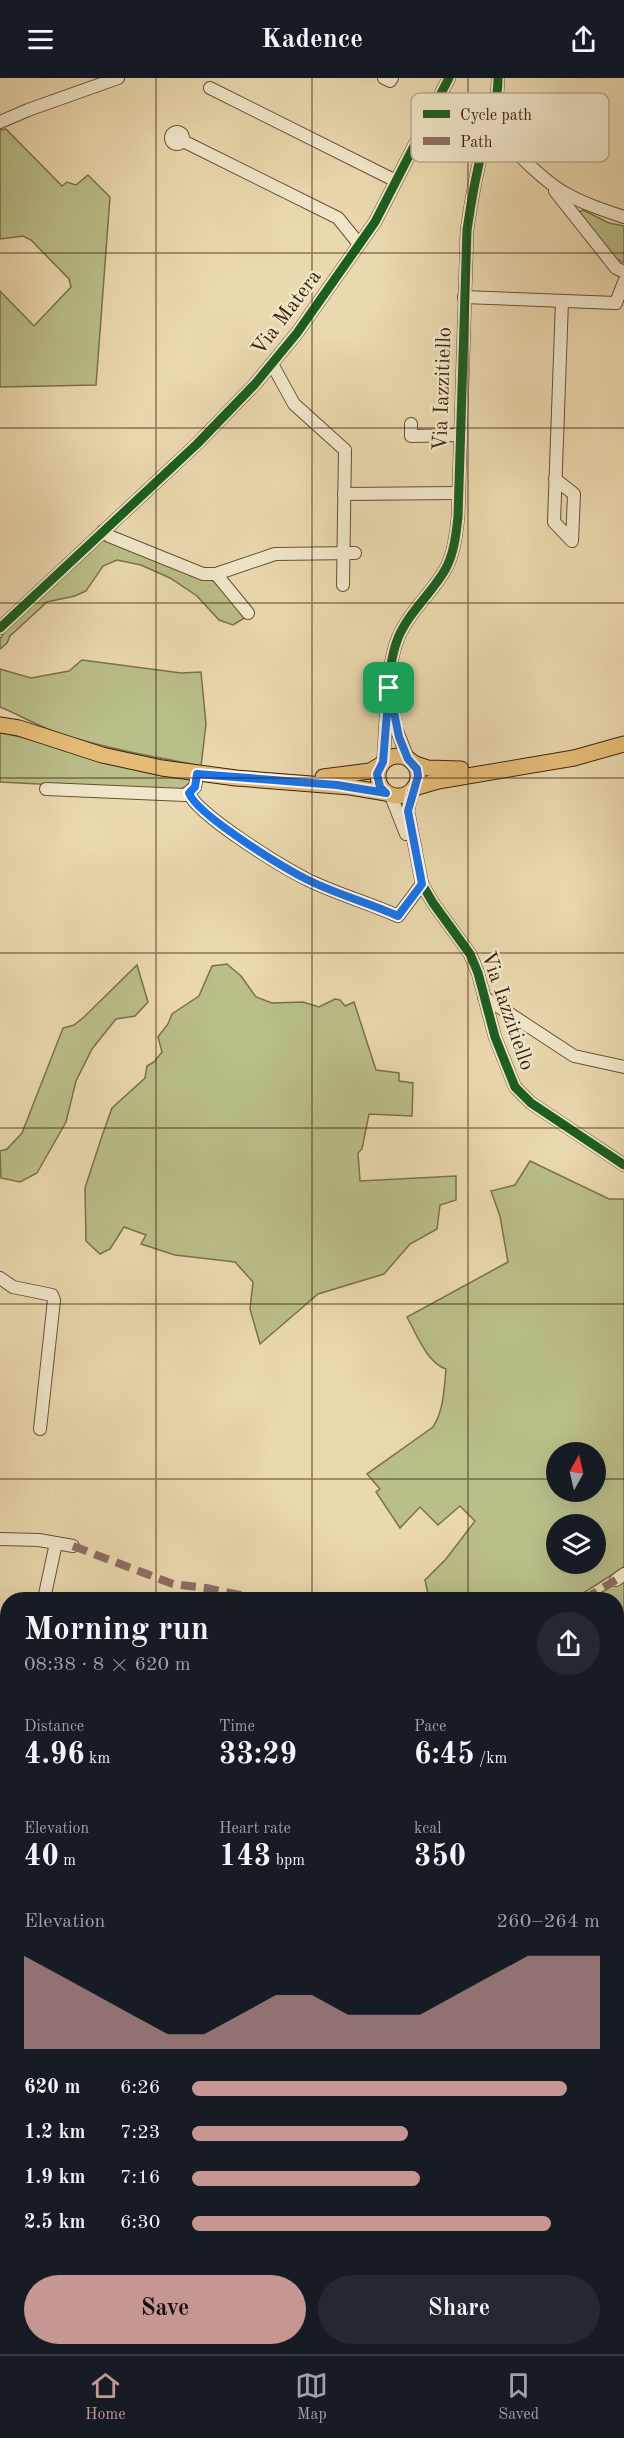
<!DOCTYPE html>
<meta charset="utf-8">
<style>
:root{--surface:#171b24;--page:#242831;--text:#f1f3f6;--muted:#9ea1a6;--line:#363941;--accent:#c59692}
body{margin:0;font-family:"Old Standard TT",serif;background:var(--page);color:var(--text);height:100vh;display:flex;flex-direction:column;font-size:22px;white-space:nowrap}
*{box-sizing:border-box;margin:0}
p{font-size:20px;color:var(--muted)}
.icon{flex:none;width:33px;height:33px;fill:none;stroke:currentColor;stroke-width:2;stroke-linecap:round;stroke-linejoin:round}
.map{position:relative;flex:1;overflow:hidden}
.details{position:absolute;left:0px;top:1514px;width:624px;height:764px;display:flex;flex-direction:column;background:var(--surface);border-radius:24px 24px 0 0;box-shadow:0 6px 24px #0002}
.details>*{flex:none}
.needle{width:39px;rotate:8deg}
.tools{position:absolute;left:546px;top:1364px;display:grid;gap:12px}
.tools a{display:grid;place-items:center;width:60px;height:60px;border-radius:50%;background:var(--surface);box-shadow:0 6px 24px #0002;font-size:30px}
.pin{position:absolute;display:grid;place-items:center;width:51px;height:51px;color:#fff;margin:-26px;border-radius:12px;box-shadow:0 3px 9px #0006}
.round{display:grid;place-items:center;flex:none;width:63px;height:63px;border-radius:32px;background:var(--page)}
.headline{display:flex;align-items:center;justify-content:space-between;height:102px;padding:0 24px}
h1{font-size:33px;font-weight:700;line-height:45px}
.stats{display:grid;grid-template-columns:repeat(3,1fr);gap:9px;height:102px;padding:6px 24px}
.stats div{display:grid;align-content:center}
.stats b{font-size:30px;font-weight:700}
.stats small{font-size:16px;font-weight:400}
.stats p{font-size:16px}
.chart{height:168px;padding:12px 24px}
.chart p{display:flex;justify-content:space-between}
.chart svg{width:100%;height:108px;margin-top:6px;fill:var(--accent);opacity:.7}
.cta{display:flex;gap:12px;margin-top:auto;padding:12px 24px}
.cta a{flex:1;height:69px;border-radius:36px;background:var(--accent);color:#111;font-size:24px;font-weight:700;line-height:69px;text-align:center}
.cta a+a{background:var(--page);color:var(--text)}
ul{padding:0 24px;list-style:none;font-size:20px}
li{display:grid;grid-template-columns:96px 72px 1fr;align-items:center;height:45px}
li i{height:15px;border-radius:8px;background:var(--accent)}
header{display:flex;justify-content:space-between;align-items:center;height:78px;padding:0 24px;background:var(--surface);font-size:27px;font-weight:700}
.tabs{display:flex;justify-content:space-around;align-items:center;height:84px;border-top:2px solid var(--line);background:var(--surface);font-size:16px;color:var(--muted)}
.tabs a{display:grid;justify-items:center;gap:3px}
.tabs .on{color:var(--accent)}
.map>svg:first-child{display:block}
.green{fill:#babe88;stroke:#7c704a;stroke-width:1.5;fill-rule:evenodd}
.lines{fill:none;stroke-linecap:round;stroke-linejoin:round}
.minor-casing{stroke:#685035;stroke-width:14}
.major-casing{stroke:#3d230d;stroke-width:17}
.minor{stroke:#f1e6ca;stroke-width:12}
.major{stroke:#e5bc77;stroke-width:15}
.quiet{stroke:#8d6e63;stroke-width:8;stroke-dasharray:15 8;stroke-linecap:butt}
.cycleway-casing{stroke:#f1e6ca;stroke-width:13}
.cycleway{stroke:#1b5e20;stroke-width:9}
.route-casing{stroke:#fff;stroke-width:12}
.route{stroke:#1a73e8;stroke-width:8}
.grid{fill:none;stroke:#3d230d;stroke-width:1.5;stroke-opacity:0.55}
.labels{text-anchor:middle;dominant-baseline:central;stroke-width:5;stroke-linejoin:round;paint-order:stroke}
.street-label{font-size:21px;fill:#3d230d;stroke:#f1e6ca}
.key{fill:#f1e6ca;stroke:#bbac91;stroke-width:1.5}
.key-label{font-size:16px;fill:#3d230d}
</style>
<header><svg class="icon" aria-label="menu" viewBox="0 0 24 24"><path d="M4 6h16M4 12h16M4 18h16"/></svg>Kadence<svg class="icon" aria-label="share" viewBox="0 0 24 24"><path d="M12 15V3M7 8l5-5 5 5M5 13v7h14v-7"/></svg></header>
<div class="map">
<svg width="624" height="2276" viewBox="0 0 624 2276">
<rect width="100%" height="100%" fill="#ead8ae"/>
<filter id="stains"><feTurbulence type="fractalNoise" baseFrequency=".00333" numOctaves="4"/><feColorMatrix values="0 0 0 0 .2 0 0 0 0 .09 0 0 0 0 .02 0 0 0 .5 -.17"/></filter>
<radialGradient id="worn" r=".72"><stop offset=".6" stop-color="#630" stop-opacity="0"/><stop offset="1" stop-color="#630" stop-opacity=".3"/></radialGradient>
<g class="green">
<polygon points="6,51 62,108 67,104 76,107 88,97 110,119 96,307 0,309 0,213 34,248 71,209 69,201 31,162 23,158 0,161 0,52"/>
<polygon points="583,132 609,145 624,148 624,185 612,178 578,134"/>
<polygon points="106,459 197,499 214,503 246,539 233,547 219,542 197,518 170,500 141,487 117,482 103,488 86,513 75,518 47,524 10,558 7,565 0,571 0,561 7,550"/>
<path d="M82 582 181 595 201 594 206 646 201 688C155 679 109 671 64 657 41 650 22 638 0 629V591L31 600 69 593Z"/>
<path d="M0 655C25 658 43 666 67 673 106 685 148 694 189 700L191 704 186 709 175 713 0 704Z"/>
<polygon points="227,886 241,898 256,919 272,925 303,924 319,929 335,921 340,922 345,928 354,924 376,992 399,995 399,1003 413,1005 412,1038 369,1036 362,1071 358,1075 360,1103 456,1098 456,1122 440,1127 437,1151 410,1166 384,1196 318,1216 260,1266 250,1231 253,1204 235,1184 175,1177 141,1166 146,1157 124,1149 110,1171 100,1176 86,1163 85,1110 102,1058 112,1030 145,1000 147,988 154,984 162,974 158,959 168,946 172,936 199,918 212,888"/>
<polygon points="137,887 148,924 135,938 116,941 92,971 76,1003 66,1044 37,1095 20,1104 1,1100 0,1073 7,1071 22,1055 63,950 74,947 84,939"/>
<path d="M530 1083 609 1121H624V1489L574 1521H429L425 1502 446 1481 475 1443 460 1428 438 1447 420 1429 400 1450 376 1414 380 1411 367 1396 433 1349C444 1332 444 1311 446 1291 427 1285 416 1255 407 1239L508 1184 500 1138 491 1113 515 1107ZM556 1374H596V1413H556ZM556 1446H596V1485H556Z"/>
<polygon points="624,1501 624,1720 619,1721 616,1714 616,1521 590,1521"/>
<polygon points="624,1892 624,2079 616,2053 616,1895"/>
<polygon points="269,2270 407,2270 436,2276 263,2276"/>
</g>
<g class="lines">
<g class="minor-casing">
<g id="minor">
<polyline points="384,0 390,3 392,0"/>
<polyline points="210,10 396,103"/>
<polyline points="0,44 28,32 118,0"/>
<path d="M490 48C513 70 536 97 563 114 582 125 603 132 624 139"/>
<circle cx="177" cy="60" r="6"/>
<polyline points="183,63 338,140 359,166"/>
<polyline points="555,113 616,190 624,194"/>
<polyline points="464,219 616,225 624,204"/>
<polyline points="272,286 294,326 345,372 343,507"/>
<polyline points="411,346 411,358 459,357"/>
<polyline points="555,401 574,416 572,463 554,444 562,223"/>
<polyline points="344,416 458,415"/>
<polyline points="103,453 109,458 203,496 216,496 275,476 355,475"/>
<polyline points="216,496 248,535"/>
<polyline points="0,550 197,366 255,306 297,255 375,144 449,0"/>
<polyline points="392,629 396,650 408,681"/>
<path d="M383 684C387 648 385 592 398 560 409 534 431 516 445 492 454 476 456 457 458 439L467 152C471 124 476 96 483 69 490 45 498 25 498 0"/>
<polyline points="46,711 185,717 195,709 197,696"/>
<polyline points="412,713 408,733 422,806 433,825 470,876 478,895 495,959 515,1009 531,1025 624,1087"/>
<path d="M189 715C197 737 284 790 308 802 337 816 369 825 398 838L422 806"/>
<polyline points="391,718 406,756"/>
<polyline points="484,919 574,978 624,989"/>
<polyline points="0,1200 13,1209 52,1217 54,1222 40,1351"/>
<polyline points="0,1461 39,1462 73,1468"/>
<polyline points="616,1502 624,1496"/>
<polyline points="44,1521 56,1465"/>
<polyline points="0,1721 8,1689"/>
</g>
</g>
<g class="major-casing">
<g id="major">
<polyline points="0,647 19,650 102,677 162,690 236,700 350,709 386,715"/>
<circle cx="398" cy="698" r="20"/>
<polyline points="413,685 428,690 461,691"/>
<polyline points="323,699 370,693 382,686"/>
<polyline points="414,710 438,703 574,680 624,666"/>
</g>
</g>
<use href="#minor" class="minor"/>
<use href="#major" class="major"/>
<g class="quiet">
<polyline points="73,1468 173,1506 206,1510 260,1521"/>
<polyline points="584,1521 616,1502"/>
</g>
<g class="cycleway-casing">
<g id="cycleway">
<polyline points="0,550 197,366 255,306 297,255 375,144 449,0"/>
<path d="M383 684C387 648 385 592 398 560 409 534 431 516 445 492 454 476 456 457 458 439L467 152C471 124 476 96 483 69 490 45 498 25 498 0"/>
<polyline points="412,713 408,733 422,806 433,825 470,876 478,895 495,959 515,1009 531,1025 624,1087"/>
</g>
</g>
<use href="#cycleway" class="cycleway"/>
</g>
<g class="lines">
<g class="route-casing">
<path id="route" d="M389 610 399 659 408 681 417 691 418 698 408 733 422 806 398 838C369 825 336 816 308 802 284 790 197 737 189 715L195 709 197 696 337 707 386 715 380 709 377 696 383 684Z"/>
</g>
<use href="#route" class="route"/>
</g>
<path class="grid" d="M156 0V1521M312 0V1521M468 0V1521M0 175H624M0 350H624M0 525H624M0 700H624M0 875H624M0 1050H624M0 1226H624M0 1401H556M596 1401H624M0 1576H8M616 1576H624M0 1751H8M616 1751H624M0 1926H8M616 1926H624M0 2101H8M616 2101H624M156 2270V2276M312 2270V2276M468 2270V2276"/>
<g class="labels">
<g class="street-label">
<text transform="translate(287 235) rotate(-53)">Via Matera</text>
<text transform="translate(443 311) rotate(-88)">Via Iazzitiello</text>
<text transform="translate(507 933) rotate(71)">Via Iazzitiello</text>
</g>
</g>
<rect x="411" y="15" width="198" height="69" rx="9" class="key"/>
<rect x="423" y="32" width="27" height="8" fill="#1b5e20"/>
<rect x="423" y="59" width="27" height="8" fill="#8d6e63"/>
<g class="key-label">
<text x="460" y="42">Cycle path</text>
<text x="460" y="69">Path</text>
</g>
<rect width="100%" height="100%" filter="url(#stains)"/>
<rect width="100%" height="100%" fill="url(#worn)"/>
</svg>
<div class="tools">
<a><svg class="needle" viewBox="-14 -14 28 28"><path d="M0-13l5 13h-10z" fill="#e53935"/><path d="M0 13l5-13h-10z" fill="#9ea1a6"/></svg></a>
<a><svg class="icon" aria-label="layers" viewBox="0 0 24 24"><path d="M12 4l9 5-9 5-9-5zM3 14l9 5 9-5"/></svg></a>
</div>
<div class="pin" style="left:389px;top:610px;background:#1e9e55"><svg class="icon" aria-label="arrive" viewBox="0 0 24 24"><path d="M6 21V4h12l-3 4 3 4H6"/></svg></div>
<section class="details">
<div class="headline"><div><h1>Morning run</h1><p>08:38 · 8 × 620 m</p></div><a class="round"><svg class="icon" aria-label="share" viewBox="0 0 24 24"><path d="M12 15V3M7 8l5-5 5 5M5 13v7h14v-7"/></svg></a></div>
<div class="stats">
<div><p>Distance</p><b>4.96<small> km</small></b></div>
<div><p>Time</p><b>33:29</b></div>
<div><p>Pace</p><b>6:45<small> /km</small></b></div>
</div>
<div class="stats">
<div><p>Elevation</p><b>40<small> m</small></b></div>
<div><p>Heart rate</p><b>143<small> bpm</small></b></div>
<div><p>kcal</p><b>350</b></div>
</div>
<div class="chart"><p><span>Elevation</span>260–264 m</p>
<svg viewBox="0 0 160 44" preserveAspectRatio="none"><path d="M0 44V6L10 14L20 22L30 30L40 38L50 38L60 30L70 22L80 22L90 30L100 30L110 30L120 22L130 14L140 6L150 6L160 6V44z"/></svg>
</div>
<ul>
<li><b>620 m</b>6:26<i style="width:92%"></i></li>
<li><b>1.2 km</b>7:23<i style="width:53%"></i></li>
<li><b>1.9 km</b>7:16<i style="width:56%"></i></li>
<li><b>2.5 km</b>6:30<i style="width:88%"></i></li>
</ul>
<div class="cta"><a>Save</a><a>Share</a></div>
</section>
</div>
<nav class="tabs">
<a class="on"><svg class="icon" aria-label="home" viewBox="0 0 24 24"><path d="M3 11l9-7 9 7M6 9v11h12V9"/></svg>Home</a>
<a><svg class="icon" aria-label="map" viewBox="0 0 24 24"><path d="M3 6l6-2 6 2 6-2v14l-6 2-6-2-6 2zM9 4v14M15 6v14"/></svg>Map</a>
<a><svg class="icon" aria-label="saved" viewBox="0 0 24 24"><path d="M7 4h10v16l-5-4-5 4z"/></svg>Saved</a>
</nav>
